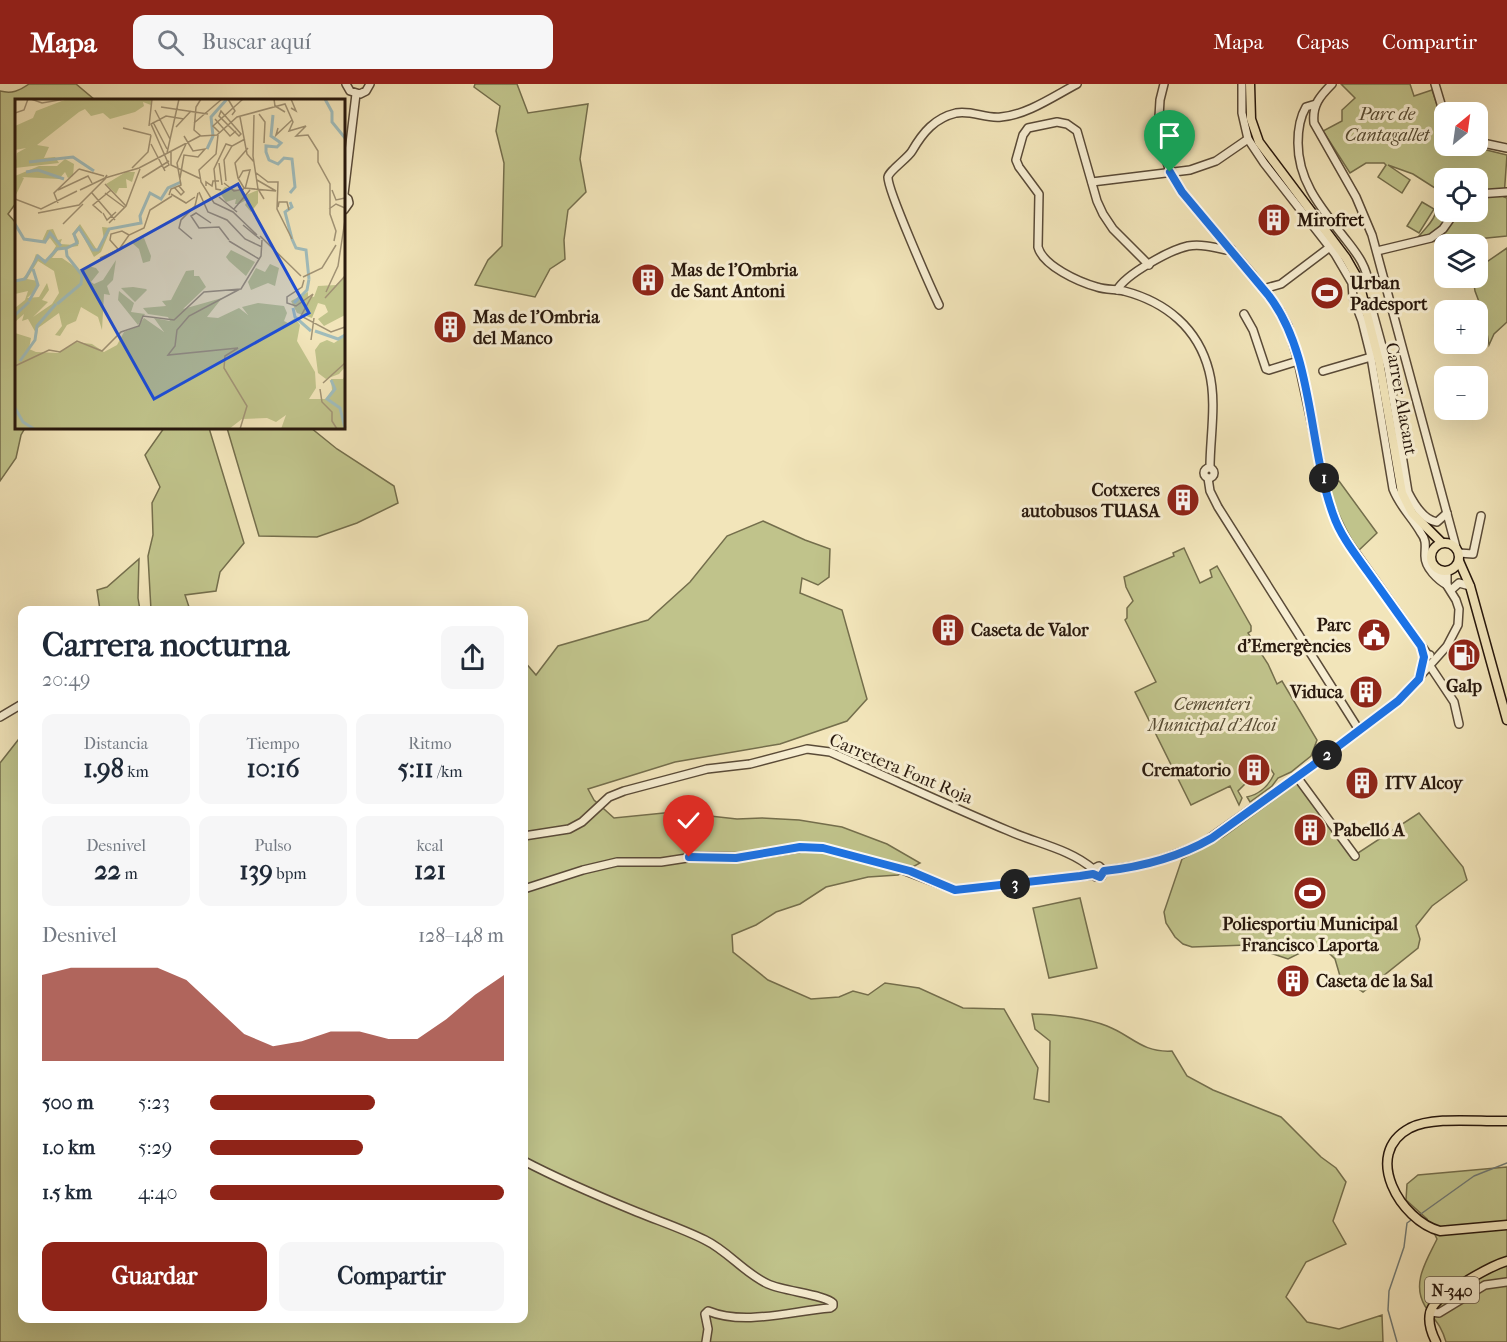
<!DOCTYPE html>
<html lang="es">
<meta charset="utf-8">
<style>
:root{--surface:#fff;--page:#f6f6f7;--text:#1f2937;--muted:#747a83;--accent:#8f2418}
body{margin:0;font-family:"IM FELL French Canon",serif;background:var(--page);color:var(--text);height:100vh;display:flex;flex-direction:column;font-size:22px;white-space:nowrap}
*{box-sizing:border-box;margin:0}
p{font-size:20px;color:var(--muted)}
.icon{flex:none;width:33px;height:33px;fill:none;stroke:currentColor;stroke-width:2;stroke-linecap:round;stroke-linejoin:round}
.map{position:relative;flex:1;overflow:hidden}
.panel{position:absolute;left:18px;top:522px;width:510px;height:717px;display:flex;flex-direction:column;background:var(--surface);border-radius:12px;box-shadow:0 6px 24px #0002}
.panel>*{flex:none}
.needle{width:39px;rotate:29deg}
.tools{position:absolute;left:1434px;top:18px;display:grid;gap:12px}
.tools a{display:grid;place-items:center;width:54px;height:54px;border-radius:12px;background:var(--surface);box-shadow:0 6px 24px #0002;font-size:30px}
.pin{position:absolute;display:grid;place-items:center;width:51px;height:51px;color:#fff;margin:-62px -26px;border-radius:50% 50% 50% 0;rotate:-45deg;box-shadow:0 0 6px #0007}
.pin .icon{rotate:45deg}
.km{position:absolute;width:30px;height:30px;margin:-15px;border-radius:50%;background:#222;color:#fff;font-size:16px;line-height:30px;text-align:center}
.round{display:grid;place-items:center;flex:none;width:63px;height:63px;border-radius:12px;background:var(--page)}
.overview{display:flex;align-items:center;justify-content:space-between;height:102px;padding:0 24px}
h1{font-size:33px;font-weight:800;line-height:45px}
.figures{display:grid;grid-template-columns:repeat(3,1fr);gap:9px;height:102px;padding:6px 24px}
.figures div{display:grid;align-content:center;border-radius:12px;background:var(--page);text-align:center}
.figures b{font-size:26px;font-weight:800}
.figures small{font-size:16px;font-weight:400}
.figures p{font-size:16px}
.chart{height:168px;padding:12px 24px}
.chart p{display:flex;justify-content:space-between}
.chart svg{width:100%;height:108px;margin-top:6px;fill:var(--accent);opacity:.7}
.button{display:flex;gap:12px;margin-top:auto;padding:12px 24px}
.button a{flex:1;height:69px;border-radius:12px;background:var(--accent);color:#fff;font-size:24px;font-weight:800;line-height:69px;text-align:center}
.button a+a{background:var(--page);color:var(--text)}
ul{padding:0 24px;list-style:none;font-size:20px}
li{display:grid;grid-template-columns:96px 72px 1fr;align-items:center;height:45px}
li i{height:15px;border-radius:8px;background:var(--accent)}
header{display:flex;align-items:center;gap:36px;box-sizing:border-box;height:84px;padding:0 30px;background:var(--accent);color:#fff}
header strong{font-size:28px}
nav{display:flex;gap:33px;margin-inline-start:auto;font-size:21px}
.search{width:420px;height:54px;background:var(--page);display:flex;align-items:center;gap:15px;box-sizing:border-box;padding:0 21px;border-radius:12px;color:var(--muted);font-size:22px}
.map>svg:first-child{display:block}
.green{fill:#c0c38b;stroke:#746e4c;stroke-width:1.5;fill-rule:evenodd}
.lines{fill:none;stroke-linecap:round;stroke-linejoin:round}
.stream{stroke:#707a75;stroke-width:1.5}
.minor-casing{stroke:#5a4b38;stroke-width:10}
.major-casing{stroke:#28180d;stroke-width:11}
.minor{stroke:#f7eed2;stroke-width:7}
.major{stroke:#f2e5ba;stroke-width:8}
.route-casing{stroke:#fff;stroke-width:12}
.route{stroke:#1a73e8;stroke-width:8}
.labels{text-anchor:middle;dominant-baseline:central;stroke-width:6;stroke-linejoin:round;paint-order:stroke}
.shield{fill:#f7eed2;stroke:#665848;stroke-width:1.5}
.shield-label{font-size:16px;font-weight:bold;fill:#28180d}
.park-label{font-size:18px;font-style:italic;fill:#564b33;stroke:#f7eed2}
.poi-label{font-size:18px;font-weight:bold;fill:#28180d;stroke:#f7eed2;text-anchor:start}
.street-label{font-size:18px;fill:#28180d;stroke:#f7eed2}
.inset-river{fill:none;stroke:#a0bcbb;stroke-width:3}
.inset-road{fill:none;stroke:#a19375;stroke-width:1.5}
.view{fill:#1d4ed8;fill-opacity:0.15;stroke:#1d4ed8;stroke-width:3}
.inset-edge{fill:none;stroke:#28180d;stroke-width:3}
</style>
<header>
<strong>Mapa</strong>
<div class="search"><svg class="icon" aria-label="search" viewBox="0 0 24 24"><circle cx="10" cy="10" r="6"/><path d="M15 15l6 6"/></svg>Buscar aquí</div>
<nav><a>Mapa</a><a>Capas</a><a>Compartir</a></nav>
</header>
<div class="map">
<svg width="1507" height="1258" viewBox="0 0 1507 1258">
<rect width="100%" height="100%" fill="#f2e5ba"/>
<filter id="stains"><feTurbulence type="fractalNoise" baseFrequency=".00333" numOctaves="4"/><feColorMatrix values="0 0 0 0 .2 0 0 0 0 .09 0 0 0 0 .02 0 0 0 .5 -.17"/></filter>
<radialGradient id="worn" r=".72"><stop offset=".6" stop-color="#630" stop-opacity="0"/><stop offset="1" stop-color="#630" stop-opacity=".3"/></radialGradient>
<g class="green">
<path d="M29 0H76L95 16H16V119L8 130 16 139V344H25L21 351 16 374 0 397V7C12 10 19 7 29 0Z"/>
<polygon points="475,0 517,0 528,29 588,20 580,75 586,108 568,126 564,156 565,175 550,185 535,213 475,201 488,176 502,162 504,79 496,47 500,22 474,3"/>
<path d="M1341 0H1410L1414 12 1432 6 1444 41V62H1470L1507 71 1504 113 1507 114V152L1437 159 1430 150 1418 153C1436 133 1438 133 1435 104L1413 90 1388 81 1410 96 1402 109 1378 93 1386 81 1384 79H1366L1350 89 1323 47 1342 37V26L1355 14ZM1444 94H1478V128H1444Z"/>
<polygon points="1422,118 1434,125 1419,149 1407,142"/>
<polygon points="1507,164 1507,238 1494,250 1489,261 1484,231 1475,207 1473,194 1478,194 1478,184"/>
<polygon points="164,344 209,344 244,459 220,488 216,507 185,511 190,526 151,526 148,472 153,451 152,419 160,403 145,371"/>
<polygon points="227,344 311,344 337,365 394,402 398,419 357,439 317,453 259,452"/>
<path d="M1339 397 1377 449 1358 467C1345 445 1334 424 1328 399Z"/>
<path d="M763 437 805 456 830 465 829 493 818 501 802 494 800 509 842 526 867 615 847 637 780 660 675 678 588 705 594 716 614 734 674 728 737 735 762 734 799 736 842 743 887 760 920 779 898 791 868 793 826 803 800 820 776 828 756 841 732 851 733 868 768 896 811 915 839 913 853 907 868 911 885 899 919 904 963 924 1004 925 1038 984 1034 1015 1049 1018 1050 957 1035 945 1032 930C1053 930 1087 934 1107 942 1131 951 1142 969 1172 967L1187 992 1213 1006 1281 1033 1321 1073 1336 1084 1346 1098 1333 1137 1346 1160 1306 1178 1286 1213 1307 1238 1339 1245 1382 1231 1383 1258H0V679L22 651V1234H524V577L536 591 558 562 648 536 690 498 727 452Z"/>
<path d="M1184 464 1200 499 1212 493 1210 486 1217 482 1251 542V547L1248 549 1268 580 1277 600 1282 597 1317 656 1311 672 1291 688 1278 694 1272 702 1250 718 1247 713C1260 710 1269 701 1274 690L1270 684 1253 692 1238 707 1242 714 1239 721 1230 702 1191 721 1135 608 1156 598 1125 536 1127 534V524L1133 517 1126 503 1124 493 1174 472 1173 469Z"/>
<polygon points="139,475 138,514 140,526 100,526 97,506 107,503"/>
<polygon points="1297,699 1352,773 1419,729 1463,783 1467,796 1432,822 1416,842 1420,855 1418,864 1363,908 1340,892 1335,875 1323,863 1314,862 1288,875 1247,861 1192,863 1183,860 1175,853 1166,839 1164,828 1182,775 1223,753"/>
<polygon points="1080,814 1097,884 1049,894 1033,824"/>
<path d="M1507 1083V1258H1446C1441 1240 1434 1236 1425 1222 1411 1199 1427 1176 1437 1155L1427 1135 1406 1116 1407 1100 1418 1091Z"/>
</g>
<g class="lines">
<g class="stream">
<polyline points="1418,1132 1474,1092 1507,1079"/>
<polyline points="1397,1258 1388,1226 1389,1207 1404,1163 1407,1139 1414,1134"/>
</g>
<g class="minor-casing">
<g id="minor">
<polyline points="346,0 350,7 360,10 366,7 370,0"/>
<polyline points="1164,0 1160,16 1159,33 1162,63 1170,88 1182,108 1252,190 1280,227 1288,242 1298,277 1328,415 1336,437 1348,458 1428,571"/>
<path d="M1242 0V29L1248 55 1264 79 1335 170 1352 199 1353 213 1362 237 1371 273 1393 405C1400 423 1412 433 1421 449 1427 457 1425 462 1425 472 1425 484 1438 496 1447 501"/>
<path d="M1332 0C1320 12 1312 21 1314 39L1356 113 1372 151 1456 463"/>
<polyline points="1435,0 1444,30"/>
<path d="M1316 20 1306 23C1300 33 1298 46 1298 59 1298 99 1323 126 1347 157 1358 171 1367 183 1369 202"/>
<polyline points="1478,58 1507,64"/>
<polyline points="1092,98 1190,86 1216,77 1248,55"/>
<polyline points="344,110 356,10"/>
<polyline points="1478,110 1507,108"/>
<polyline points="344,112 348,115 349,119 344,126"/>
<polyline points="1377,167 1431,154 1443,145 1455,128"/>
<path d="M1149 181 1113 145 1103 130 1097 117 1077 47 1067 40 1057 38 1028 44 1023 51 1016 76 1019 83 1039 110 1038 163C1043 182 1079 198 1097 203 1106 206 1115 205 1124 207 1166 218 1198 244 1209 287 1217 318 1210 353 1210 383"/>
<polyline points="1263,205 1281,200 1330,163"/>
<path d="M1117 206C1126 190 1170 166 1188 162 1201 160 1213 163 1226 166L1231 165"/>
<path d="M1370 218 1388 284 1408 408C1414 420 1423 436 1437 438L1447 429"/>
<path d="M939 221C931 204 887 105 888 93 889 87 908 74 912 67 923 48 935 34 956 29 972 26 986 35 1001 33 1027 31 1054 12 1077 0"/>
<polyline points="1244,230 1253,246 1266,285 1269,286 1298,277"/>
<polyline points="1323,287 1371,273"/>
<circle cx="1209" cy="389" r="5"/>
<polyline points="1208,394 1210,407 1218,423 1359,646"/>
<polyline points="1459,469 1473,470 1481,432"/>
<polyline points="1447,501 1447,487"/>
<polyline points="1451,506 1459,499 1470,502"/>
<polyline points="1430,582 1454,618 1459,640"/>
<polyline points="1421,590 1423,574 1427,571 1430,571"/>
<polyline points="0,633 22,620"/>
<polyline points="1297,693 1355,772"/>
<path d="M524 752 569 745 582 738 609 713 624 707 707 685 750 680 807 665 830 668C890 694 949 722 1009 747 1036 759 1070 765 1093 785V789L1096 793 1102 792 1104 787"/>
<polyline points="1093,785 1099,782 1104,787 1151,779 1200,761 1312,682 1398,617 1447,562 1458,541 1459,525 1456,516 1436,484"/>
<polyline points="524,805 583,786 617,778 661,778 700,772 742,773 807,763 823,764 895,783 955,806 1093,791"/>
<path d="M524 1077C560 1096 598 1112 637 1128 659 1137 683 1145 705 1156 728 1167 744 1189 768 1200 783 1207 826 1211 833 1219V1222L830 1224C791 1227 745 1242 708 1227L705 1230 708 1245 706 1258"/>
<polyline points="1430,1228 1439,1229 1485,1201 1507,1198"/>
</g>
</g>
<g class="major-casing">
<g id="major">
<polyline points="1250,0 1251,35 1259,58 1346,174 1358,195 1379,277 1402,409 1412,429 1441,458"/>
<circle cx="1445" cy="473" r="14"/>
<polyline points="1459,477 1470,502 1507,636"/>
<path d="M1507 1037C1479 1038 1434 1032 1410 1044 1361 1070 1401 1137 1440 1147L1507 1141"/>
<path d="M1436 1258C1420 1226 1434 1217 1460 1201 1475 1192 1490 1182 1507 1177"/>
</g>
</g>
<use href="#minor" class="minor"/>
<use href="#major" class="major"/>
</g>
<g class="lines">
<g class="route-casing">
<path id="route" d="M689 773 736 774 800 763 823 764 910 787 955 806 1080 792 1093 790 1100 793 1104 787C1142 783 1179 773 1212 754L1312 682 1398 617 1419 595 1424 573 1421 562C1404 538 1386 513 1368 488 1355 470 1340 451 1333 430 1308 361 1314 271 1269 212L1182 108 1170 88"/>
</g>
<use href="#route" class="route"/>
</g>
<defs>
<g id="building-disc" transform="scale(1.725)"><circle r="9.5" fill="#8f2418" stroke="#f7eed2"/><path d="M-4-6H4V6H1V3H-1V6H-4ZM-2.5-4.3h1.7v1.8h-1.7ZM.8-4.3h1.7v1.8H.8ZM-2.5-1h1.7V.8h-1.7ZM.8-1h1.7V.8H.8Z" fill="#fff"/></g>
<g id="stadium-disc" transform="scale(1.725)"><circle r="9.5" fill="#8f2418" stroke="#f7eed2"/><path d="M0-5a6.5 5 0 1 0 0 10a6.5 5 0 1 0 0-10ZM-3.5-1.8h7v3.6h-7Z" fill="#fff"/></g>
<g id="civic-disc" transform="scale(1.725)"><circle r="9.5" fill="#8f2418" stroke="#f7eed2"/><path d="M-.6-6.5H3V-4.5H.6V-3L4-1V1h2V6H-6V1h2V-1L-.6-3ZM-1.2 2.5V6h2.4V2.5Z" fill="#fff"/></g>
<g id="fuel-disc" transform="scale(1.725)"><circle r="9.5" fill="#8f2418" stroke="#f7eed2"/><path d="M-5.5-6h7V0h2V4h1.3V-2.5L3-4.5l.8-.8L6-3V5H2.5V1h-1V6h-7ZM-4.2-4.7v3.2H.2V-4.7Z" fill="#fff"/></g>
</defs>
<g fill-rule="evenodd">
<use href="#building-disc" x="1274" y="136"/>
<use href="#building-disc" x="648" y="196"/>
<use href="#stadium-disc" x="1327" y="209"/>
<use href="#building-disc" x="450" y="243"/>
<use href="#building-disc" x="1183" y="416"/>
<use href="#building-disc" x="948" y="546"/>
<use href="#civic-disc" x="1374" y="551"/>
<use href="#fuel-disc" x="1464" y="571"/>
<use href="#building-disc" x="1366" y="608"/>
<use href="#building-disc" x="1254" y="686"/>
<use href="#building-disc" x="1362" y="699"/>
<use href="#building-disc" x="1310" y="746"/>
<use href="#stadium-disc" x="1310" y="809"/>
<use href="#building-disc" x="1293" y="897"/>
</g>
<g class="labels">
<rect class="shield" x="1425" y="1193" width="54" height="26" rx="4.5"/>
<g class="shield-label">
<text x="1452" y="1206">N-340</text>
</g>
<g class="park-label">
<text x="1387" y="30">Parc de<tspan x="1387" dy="21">Cantagallet</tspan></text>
<text x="1212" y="620">Cementeri<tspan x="1212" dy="21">Municipal d'Alcoi</tspan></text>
</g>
<g class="poi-label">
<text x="1297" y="136">Mirofret</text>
<text x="671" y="186">Mas de l'Ombria<tspan x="671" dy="21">de Sant Antoni</tspan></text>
<text x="1350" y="199">Urban<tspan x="1350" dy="21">Padesport</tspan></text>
<text x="473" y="233">Mas de l'Ombria<tspan x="473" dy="21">del Manco</tspan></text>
<text x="1160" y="406" text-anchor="end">Cotxeres<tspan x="1160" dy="21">autobusos TUASA</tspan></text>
<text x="1351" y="541" text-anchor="end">Parc<tspan x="1351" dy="21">d'Emergències</tspan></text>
<text x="971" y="546">Caseta de Valor</text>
<text x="1464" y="602" text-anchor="middle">Galp</text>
<text x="1343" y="608" text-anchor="end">Viduca</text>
<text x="1231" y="686" text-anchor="end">Crematorio</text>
<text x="1385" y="699">ITV Alcoy</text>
<text x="1333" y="746">Pabelló A</text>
<text x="1310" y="840" text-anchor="middle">Poliesportiu Municipal<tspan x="1310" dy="21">Francisco Laporta</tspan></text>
<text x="1316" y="897">Caseta de la Sal</text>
</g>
<g class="street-label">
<text transform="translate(1401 315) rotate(80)">Carrer Alacant</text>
<text transform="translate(901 685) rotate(23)">Carretera Font Roja</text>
</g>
</g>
<g transform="translate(15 15)">
<rect width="330" height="330" fill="#f2e5ba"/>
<path d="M52 0H136V6L128 3 129 7 120 13 95 20 88 14 76 17 70 10 64 13 22 46 34 48 29 59 40 58 44 64 0 69 2 54 11 49 0 51V27L18 19 21 12ZM50 60 59 65 58 77 53 79 50 73 44 80 7 78 9 79 0 98V77L24 67H42ZM111 73H120L117 83 111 80 112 89H104L101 95 91 85ZM210 88 227 92 229 97 243 91V104L236 113 230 106 233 100 224 105H220L221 100 211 103 205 94ZM65 125 82 151 89 141 87 128 96 129 86 153 79 158 64 130 60 135 64 142 63 147 44 150 37 159H47L66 172 73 167 81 169 84 173 76 183 79 185 88 181 101 161 98 181 92 187 95 196 89 195 87 231 83 218 66 208 61 222 52 226 45 237 40 236 47 227 44 214 23 229 22 236 13 220 7 222 9 215 0 223V209L10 201 13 192 0 195V180H7L15 172 21 155 32 162 41 147 35 139 30 144 20 141 27 142 32 131 38 130 43 141 47 140 45 145 59 146 62 143 57 135ZM23 162 39 172 44 194 37 205 18 218 33 203 27 201 34 191 32 184 24 198 12 199 21 191 23 182 12 180ZM129 139 136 157 135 162 128 164 124 150 116 143ZM216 151 240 163 231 177 214 162 211 158ZM255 165 264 169 260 187 253 184 236 191 233 183 241 169 250 173ZM179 171V177H184L191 188 168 210 207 199 192 218 203 219 224 209 233 216 227 208 243 204 269 207 272 214 269 222 273 224 280 219 285 226 282 242 300 273 301 289 294 300H311L317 291 316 280H328L330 276V330H266L271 316 261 323 252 319 227 320 214 330H0V234L16 239 14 250 21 253 43 254 61 243 77 245 89 253 102 246 109 233 122 228 129 219 149 233 139 219 155 222 153 218 133 215 128 209 151 207 147 202 156 201 171 172ZM330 178V216L309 227 303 220 313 213 310 206 303 204 297 219 282 214 276 202 293 193V197L299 198 303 187 321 186ZM118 188 131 190 132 191 120 203 106 189ZM104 192 119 204 116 213 130 215 123 226 103 201ZM330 237V268L324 275 311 280 303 274 300 251 305 244 312 241 319 244Z" fill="#c0c38b" fill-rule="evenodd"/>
<path class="inset-river" d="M310 0 317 13V23L330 39M258 16 256 37 266 44 262 48 251 47V53L254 61 263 65 269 59 277 60 280 88 275 94M192 50 198 37 196 18 212 0M14 63 58 58 79 72M11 73 23 71 49 80M275 103 277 108 270 113 277 140 281 149 291 151 294 180M0 125 9 140 30 143 35 134 46 147M52 149 62 144 59 135 64 129 78 151H83L94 130 126 124 125 117 135 94 146 100 153 89 166 83M0 182 10 180 23 157 30 163 42 150 52 149M14 202 23 186 18 170M279 204 292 191 294 180M42 205 66 185 67 176 52 157 51 149M278 209 280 218 296 232M0 216 14 203M300 232 323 240 330 236M5 262 20 241 22 227 41 205M316 281 320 290 312 300 325 309 330 329M0 309 8 323 19 330"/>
<path class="inset-road" d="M16 0 27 4 50 0M186 0 181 8 179 31 186 37 202 36M213 0 220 12 217 16M259 0 260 7 270 13M146 8 193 15M276 9 281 12 276 0M140 11 155 40M206 12 226 35 224 37 204 17ZM0 14 9 11 13 0M244 15 250 23 249 44M239 16 238 57 243 90 249 100M225 18 232 55 239 63M200 20 215 37 221 32M138 23 152 50M179 24 207 0M134 27 137 0M161 28 176 12M108 29 136 36M263 29 261 36 277 21M205 34 198 27 228 0M202 36 222 18 270 5 278 23 274 32 291 27 281 37 293 36 303 52V63L315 85V115L321 132 319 142M203 36 201 55 184 71 186 83 199 104 218 113 242 136M136 45 150 72M156 53V66L186 80M152 54 164 0M204 64 207 86M117 69 133 53 136 36M149 69 154 66 136 25 151 17 169 20M64 70 89 77M240 73 253 83H263L262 110 277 140M92 76 90 79 124 69 185 37M127 79 154 62M165 79 169 56 183 58 190 50 178 52 169 37M223 79 229 89 261 92 242 81M223 79 220 64 233 49M224 79 228 72 235 71 230 90M211 82 209 61 217 47 230 40M209 84 219 92 229 90M90 85 111 107M191 87V83L197 87 198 82H204M159 88 166 96 169 93 164 87M43 91 73 77 77 84M65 91 90 79M206 91 201 90 199 70 211 45 217 47M317 91 321 101 330 99M184 93 193 113 212 121 230 140 247 148M77 94 100 121M90 94 109 108M156 95 171 104 180 98M154 96 156 90 166 86 162 64 171 45M204 98 222 113M0 100 26 110 62 92M43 104 39 94 64 70M263 108 264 103H272L274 111M219 110 235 91M314 110 321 105 330 109M23 114 64 106 91 79M87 114 78 106 96 91M88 114 92 121 101 113M94 124 111 107 125 70M196 124 181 114 176 117 184 129 204 128 214 141M48 125 68 105M228 126 245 140M245 137 286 177M177 140 164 129 166 121 180 107 183 94M214 142 244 160M105 149 114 136 129 129 135 111 157 97M103 150 95 141 96 135 107 132 114 136M85 159 103 151M288 178 307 169 321 146M289 181 287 188 272 198V204L281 207 298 195 286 217 316 233 330 228M225 190 174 217 162 231 160 247 153 256 223 249 210 257 209 269 232 307 225 330M311 193 323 167 330 121M310 199 330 177M296 241 299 219M0 267 34 251 45 253 62 242 87 252 106 233 124 227 128 217 159 221 189 193 226 190 246 157 247 141M308 284 330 264M305 290 307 303 317 313V322L322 330"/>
<path class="view" d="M223 85 294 214 139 300 67 171Z"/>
<rect width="330" height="330" class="inset-edge"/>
</g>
<rect width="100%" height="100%" filter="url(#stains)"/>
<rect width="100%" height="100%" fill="url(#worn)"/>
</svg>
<div class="tools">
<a><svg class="needle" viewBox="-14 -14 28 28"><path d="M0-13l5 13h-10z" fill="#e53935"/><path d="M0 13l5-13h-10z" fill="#747a83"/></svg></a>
<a><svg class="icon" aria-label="locate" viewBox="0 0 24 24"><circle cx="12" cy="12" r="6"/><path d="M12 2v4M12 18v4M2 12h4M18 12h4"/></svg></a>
<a><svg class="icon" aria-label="layers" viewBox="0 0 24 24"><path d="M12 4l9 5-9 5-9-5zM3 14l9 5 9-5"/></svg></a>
<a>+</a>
<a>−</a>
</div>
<div class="pin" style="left:1170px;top:88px;background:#1e9e55"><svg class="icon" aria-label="arrive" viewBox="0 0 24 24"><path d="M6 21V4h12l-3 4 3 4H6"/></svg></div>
<div class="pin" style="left:689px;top:773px;background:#d93025"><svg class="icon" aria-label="check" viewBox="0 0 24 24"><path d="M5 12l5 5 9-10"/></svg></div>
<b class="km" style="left:1324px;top:394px">1</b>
<b class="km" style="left:1327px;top:671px">2</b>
<b class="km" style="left:1015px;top:800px">3</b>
<section class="panel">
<div class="overview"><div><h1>Carrera nocturna</h1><p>20:49</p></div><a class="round"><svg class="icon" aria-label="share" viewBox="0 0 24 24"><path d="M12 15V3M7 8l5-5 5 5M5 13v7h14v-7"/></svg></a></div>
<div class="figures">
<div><p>Distancia</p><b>1.98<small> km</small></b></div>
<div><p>Tiempo</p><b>10:16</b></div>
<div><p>Ritmo</p><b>5:11<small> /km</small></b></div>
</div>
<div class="figures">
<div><p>Desnivel</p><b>22<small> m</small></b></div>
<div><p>Pulso</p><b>139<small> bpm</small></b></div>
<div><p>kcal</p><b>121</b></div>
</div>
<div class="chart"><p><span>Desnivel</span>128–148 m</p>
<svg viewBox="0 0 160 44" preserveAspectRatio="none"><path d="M0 44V9L10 6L20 6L30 6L40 6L50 11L60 22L70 33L80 38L90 36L100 32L110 32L120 35L130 35L140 27L150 17L160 9V44z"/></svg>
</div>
<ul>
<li><b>500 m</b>5:23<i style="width:56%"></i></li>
<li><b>1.0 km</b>5:29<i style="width:52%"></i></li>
<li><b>1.5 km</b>4:40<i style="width:100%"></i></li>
</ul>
<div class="button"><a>Guardar</a><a>Compartir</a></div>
</section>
</div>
